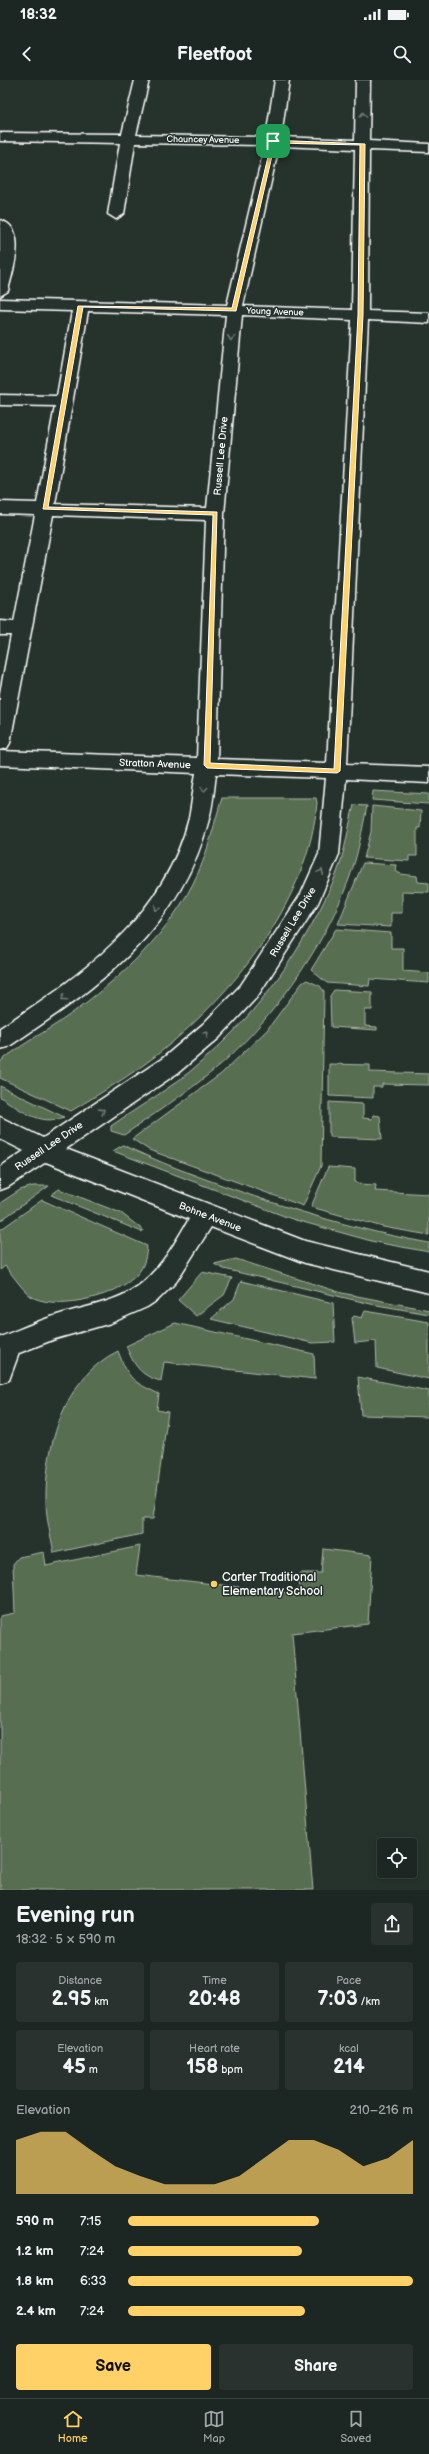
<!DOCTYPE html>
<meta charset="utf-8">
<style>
:root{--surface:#1c2622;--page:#29322f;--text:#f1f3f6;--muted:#a0a5a5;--line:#3a4340;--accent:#ffd166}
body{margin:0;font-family:"Balsamiq Sans",sans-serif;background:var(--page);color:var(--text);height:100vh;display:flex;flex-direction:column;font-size:15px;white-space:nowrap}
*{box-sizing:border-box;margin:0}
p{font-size:13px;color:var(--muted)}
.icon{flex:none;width:22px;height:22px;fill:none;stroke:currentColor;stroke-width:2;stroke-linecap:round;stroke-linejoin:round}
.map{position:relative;height:1810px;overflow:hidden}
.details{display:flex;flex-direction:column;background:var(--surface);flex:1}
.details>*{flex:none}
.fabs{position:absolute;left:377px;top:1758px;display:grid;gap:8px}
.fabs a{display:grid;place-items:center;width:40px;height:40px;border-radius:4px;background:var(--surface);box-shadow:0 2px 10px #0003,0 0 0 1px var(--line);font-size:20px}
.pin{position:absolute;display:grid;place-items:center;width:34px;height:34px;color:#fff;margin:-17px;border-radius:8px;box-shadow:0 2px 6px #0006}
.round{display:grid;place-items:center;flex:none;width:42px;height:42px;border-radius:4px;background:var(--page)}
.head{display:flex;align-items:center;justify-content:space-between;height:68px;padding:0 16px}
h1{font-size:22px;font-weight:600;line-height:30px}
.figures{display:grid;grid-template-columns:repeat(3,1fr);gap:6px;height:68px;padding:4px 16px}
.figures div{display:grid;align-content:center;border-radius:4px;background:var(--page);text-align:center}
.figures b{font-size:20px;font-weight:600}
.figures small{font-size:11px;font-weight:400}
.figures p{font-size:11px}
.chart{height:112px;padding:8px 16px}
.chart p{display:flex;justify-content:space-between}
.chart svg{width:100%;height:72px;margin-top:4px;fill:var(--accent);opacity:.7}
.action{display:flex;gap:8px;margin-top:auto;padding:8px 16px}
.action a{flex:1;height:46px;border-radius:4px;background:var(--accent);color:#111;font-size:16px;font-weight:600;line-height:46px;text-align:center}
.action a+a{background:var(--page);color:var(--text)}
ul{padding:0 16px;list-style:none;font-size:13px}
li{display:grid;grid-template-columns:64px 48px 1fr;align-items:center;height:30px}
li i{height:10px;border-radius:5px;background:var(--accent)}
.status{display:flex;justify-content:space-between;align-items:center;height:28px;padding:0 20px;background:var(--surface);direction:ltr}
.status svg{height:11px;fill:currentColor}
header{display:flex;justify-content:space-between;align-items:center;height:52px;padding:0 16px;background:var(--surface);font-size:18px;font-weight:600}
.dock{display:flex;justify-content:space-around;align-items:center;height:56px;border-top:1px solid var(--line);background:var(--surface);font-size:11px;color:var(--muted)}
.dock a{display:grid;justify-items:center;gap:2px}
.dock .active{color:var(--accent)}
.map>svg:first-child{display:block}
.green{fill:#596e51;stroke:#acb6a8}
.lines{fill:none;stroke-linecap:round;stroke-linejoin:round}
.minor-casing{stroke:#fff;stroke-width:3}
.minor{fill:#26332d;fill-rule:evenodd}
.oneway{stroke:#727a76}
.route{fill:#ffd166;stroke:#fff;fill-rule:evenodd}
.poi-dot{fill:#ffd166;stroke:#26332d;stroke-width:1.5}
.labels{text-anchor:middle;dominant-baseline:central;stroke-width:3;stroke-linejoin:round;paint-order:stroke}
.far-street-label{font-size:9px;fill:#fff;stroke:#26332d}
.street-label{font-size:10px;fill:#fff;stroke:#26332d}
.near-poi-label{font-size:12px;fill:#fff;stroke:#26332d;text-anchor:start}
</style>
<div class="status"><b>18:32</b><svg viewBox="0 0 49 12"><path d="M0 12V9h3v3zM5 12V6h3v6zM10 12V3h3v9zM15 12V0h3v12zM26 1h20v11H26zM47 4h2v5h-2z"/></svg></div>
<header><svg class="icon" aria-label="back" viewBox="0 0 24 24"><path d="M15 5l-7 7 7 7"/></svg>Fleetfoot<svg class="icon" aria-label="search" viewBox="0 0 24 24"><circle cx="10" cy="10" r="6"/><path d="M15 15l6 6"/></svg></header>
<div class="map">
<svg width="429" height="1810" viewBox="0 0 429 1810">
<rect width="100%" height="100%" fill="#26332d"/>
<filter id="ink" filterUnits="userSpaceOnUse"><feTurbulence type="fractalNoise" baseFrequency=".025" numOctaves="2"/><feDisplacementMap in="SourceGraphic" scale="8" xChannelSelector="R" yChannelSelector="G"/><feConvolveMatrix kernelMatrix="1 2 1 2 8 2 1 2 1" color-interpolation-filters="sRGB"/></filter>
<g filter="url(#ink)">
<g class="green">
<polygon points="373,711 429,714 429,724 372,720"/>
<path d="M222 718H316L317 723C308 819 240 905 169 965 140 990 104 1011 71 1031L0 998V982C21 964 46 952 68 936 119 899 172 852 198 793 209 769 214 743 222 718Z"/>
<path d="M354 725 367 726C362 751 358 775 349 799 324 868 269 945 213 991 185 1014 154 1034 124 1055L111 1051V1046C141 1025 173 1007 200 983 260 932 305 867 336 795 345 773 348 748 354 725Z"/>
<polygon points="372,726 421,731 420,748 417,748 417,776 409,776 409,781 364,778 371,752"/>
<polygon points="363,783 396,785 395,791 401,794 417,796 418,802 429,803 429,812 402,811 402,833 391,833 391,847 338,844"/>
<polygon points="336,849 391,853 391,868 403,868 403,891 429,893 429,903 370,899 369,906 327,903 311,890"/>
<polygon points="307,900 320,906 324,911 321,1086 303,1126 149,1070 132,1059 221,994 267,950 302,903"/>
<polygon points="334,910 372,912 372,930 365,930 365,946 377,947 377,950 331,947 330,916"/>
<polygon points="329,984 370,985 370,992 429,994 429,1005 382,1004 382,1007 373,1007 373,1018 329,1016"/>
<path d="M0 1006 64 1037C40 1047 20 1029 0 1017Z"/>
<polygon points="329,1022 363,1024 363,1038 372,1039 373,1035 380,1036 382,1059 329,1057"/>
<path d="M123 1065C158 1082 194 1095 230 1108 295 1131 361 1151 429 1163V1172L375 1162 292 1139 113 1071Z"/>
<polygon points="328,1087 355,1089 355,1102 359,1104 376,1105 375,1111 429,1114 429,1155 383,1147 311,1127"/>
<polygon points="33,1106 49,1106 0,1141 0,1123 20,1110"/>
<polygon points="59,1109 121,1133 143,1150 142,1152 51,1115"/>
<path d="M42 1120 147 1166C146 1176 145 1184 139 1192 121 1216 60 1230 34 1218 26 1215 12 1194 5 1186L0 1190V1150Z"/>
<polygon points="236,1179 342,1213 429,1230 429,1234 371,1224 224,1189 214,1184"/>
<polygon points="202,1192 232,1198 224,1215 196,1236 178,1220"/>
<polygon points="241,1201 333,1223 335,1262 312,1263 211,1239 234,1219"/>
<polygon points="365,1231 429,1242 429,1299 377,1288 376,1261 355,1263 352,1238 354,1236 362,1238"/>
<path d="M175 1243 314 1274 315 1299 164 1282 161 1301C140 1296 134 1285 126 1266Z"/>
<path d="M118 1271C129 1300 132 1301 159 1314L157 1330 168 1332 153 1439H142V1454L54 1473C51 1456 46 1439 46 1422 45 1366 64 1297 118 1271Z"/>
<polygon points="358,1297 429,1311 429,1337 361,1335"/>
<polygon points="140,1466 136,1495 299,1514 300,1493 321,1493 323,1469 372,1475 368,1544 292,1553 313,1810 0,1810 0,1536 15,1533 13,1484 19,1477 44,1472 46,1486"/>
</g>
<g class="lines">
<g class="minor-casing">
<g id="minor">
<path d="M135 0H149L136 55 266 57 275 0H289L281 57 355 60 356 0H370L369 61 429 64V72L369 70 368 231 429 233V243L368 240 347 684 429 687V703L346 699 339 774 318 823 257 917 219 958 179 992 66 1069 305 1161 429 1191V1213L305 1183 211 1147 176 1202 159 1219 147 1227 111 1243 55 1259 19 1273 9 1300 0 1303V1257C18 1250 36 1242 54 1236 84 1226 118 1223 142 1203 163 1185 176 1161 189 1139L46 1082 8 1107 0 1110V1087L24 1071 0 1059V1037L43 1058 163 978 203 944 241 905 301 814 319 774 326 698 216 694C214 709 213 725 209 739 180 851 98 907 8 967L0 969V948C81 896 164 838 189 738 192 724 193 708 196 693L0 685V671L197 678 206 440 53 435 10 663 7 668 0 670V613L11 555H0V541L14 542 35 435 0 434V422L37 423 55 326 0 325V315L57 316 72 231 0 229V219L227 225 265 65 135 63 124 134 116 139 108 134 120 63 0 61V53L122 54ZM279 66 355 69 352 230 243 226ZM88 231 226 235 207 428 55 424ZM242 235 352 240 327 683 217 679 224 434Z"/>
<path d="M0 140C29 148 12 192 8 211L0 216Z"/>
</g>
</g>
<use href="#minor" class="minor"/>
</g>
<defs><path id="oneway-chevron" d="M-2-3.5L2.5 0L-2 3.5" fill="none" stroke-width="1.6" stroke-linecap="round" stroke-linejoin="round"/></defs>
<g class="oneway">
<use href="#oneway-chevron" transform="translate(363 35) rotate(-90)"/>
<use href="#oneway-chevron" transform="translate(231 258) rotate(95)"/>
<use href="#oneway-chevron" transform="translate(204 709) rotate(98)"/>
<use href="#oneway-chevron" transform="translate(321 792) rotate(-66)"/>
<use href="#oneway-chevron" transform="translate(157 828) rotate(121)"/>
<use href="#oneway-chevron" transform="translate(64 918) rotate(146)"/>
<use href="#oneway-chevron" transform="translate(206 954) rotate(-42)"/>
<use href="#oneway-chevron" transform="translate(102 1031) rotate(-33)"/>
</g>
</g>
<path class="route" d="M272 60 365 64 363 235 340 691 337 693 207 688 204 685 213 435 43 429 78 226 232 228ZM275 63 360 65 358 235 334 689 210 683 217 432 48 427 83 227 236 231Z"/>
<circle class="poi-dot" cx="214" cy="1504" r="4"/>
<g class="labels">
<g class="far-street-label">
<text transform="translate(203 60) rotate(1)">Chauncey Avenue</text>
<text transform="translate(275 232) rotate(2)">Young Avenue</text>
</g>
<g class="street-label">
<text transform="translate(221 376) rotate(-85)">Russell Lee Drive</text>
<text transform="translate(155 684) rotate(2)">Stratton Avenue</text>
<text transform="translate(293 842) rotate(-59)">Russell Lee Drive</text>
<text transform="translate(49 1066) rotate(-34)">Russell Lee Drive</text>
<text transform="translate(210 1137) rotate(21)">Bohne Avenue</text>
</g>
<g class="near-poi-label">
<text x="222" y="1497">Carter Traditional<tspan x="222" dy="14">Elementary School</tspan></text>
</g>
</g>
</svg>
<div class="fabs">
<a><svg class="icon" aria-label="locate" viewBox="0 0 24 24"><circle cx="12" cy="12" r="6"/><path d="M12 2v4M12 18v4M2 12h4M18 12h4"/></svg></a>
</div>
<div class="pin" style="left:273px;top:61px;background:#1e9e55"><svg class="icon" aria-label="arrive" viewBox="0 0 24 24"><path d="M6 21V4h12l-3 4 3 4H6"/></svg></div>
</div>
<section class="details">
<div class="head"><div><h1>Evening run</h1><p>18:32 · 5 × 590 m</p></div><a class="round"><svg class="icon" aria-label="share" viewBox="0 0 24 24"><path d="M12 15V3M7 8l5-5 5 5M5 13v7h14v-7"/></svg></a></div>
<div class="figures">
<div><p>Distance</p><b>2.95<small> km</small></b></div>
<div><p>Time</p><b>20:48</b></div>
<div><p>Pace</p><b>7:03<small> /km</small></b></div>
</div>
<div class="figures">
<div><p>Elevation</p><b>45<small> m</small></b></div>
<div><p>Heart rate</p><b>158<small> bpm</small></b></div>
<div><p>kcal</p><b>214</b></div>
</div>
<div class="chart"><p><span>Elevation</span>210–216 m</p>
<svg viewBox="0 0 160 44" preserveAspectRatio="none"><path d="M0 44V11L10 6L20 6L30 17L40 27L50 33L60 38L70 38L80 38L90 33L100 22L110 11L120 11L130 17L140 27L150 22L160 11V44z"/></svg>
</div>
<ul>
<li><b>590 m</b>7:15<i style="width:67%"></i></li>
<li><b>1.2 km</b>7:24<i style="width:61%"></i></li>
<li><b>1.8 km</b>6:33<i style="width:100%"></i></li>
<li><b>2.4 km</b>7:24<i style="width:62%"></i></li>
</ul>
<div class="action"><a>Save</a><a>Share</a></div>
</section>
<nav class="dock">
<a class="active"><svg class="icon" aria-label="home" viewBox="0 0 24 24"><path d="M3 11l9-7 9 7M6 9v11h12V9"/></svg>Home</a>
<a><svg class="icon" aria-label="map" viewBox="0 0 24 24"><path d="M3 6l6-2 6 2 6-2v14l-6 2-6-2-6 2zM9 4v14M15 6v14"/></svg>Map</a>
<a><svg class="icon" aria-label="saved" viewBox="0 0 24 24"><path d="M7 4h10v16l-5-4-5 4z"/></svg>Saved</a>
</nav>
